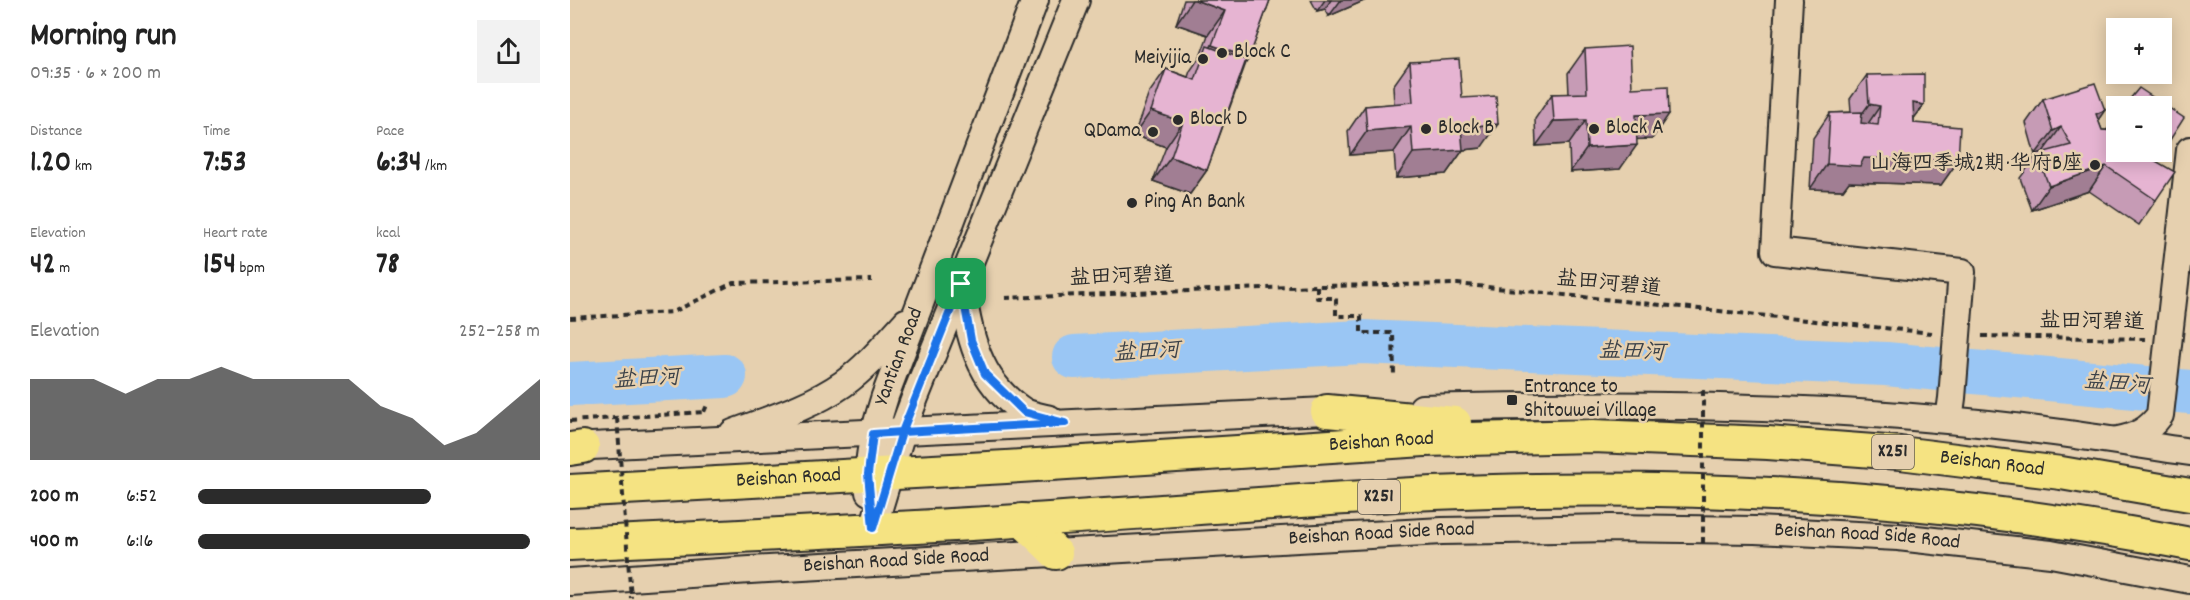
<!DOCTYPE html>
<meta charset="utf-8">
<style>
:root{--surface:#fff;--page:#f2f2f2;--text:#222;--muted:#767676;--accent:#2b2b2b}
body{margin:0;font-family:Dekko,"LXGW WenKai TC",sans-serif;background:var(--page);color:var(--text);height:100vh;display:flex;flex-direction:column;font-size:22px;white-space:nowrap}
*{box-sizing:border-box;margin:0}
p{font-size:20px;color:var(--muted)}
.icon{flex:none;width:33px;height:33px;fill:none;stroke:currentColor;stroke-width:2;stroke-linecap:round;stroke-linejoin:round}
.map{position:relative;flex:1;overflow:hidden}
.sheet{display:flex;flex-direction:column;background:var(--surface);width:570px}
.sheet>*{flex:none}
.buttons{position:absolute;left:1536px;top:18px;display:grid;gap:12px}
.buttons a{display:grid;place-items:center;width:66px;height:66px;border-radius:0px;background:var(--surface);box-shadow:0 3px 15px #0003;font-size:30px}
.pin{position:absolute;display:grid;place-items:center;width:51px;height:51px;color:#fff;margin:-26px;border-radius:12px;box-shadow:0 3px 9px #0006}
.round{display:grid;place-items:center;flex:none;width:63px;height:63px;border-radius:0px;background:var(--page)}
.headline{display:flex;align-items:center;justify-content:space-between;height:102px;padding:0 30px}
h1{font-size:33px;font-weight:800;line-height:45px}
.figures{display:grid;grid-template-columns:repeat(3,1fr);gap:9px;height:102px;padding:6px 30px}
.figures div{display:grid;align-content:center}
.figures b{font-size:30px;font-weight:800}
.figures small{font-size:16px;font-weight:400}
.figures p{font-size:16px}
.chart{height:168px;padding:12px 30px}
.chart p{display:flex;justify-content:space-between}
.chart svg{width:100%;height:108px;margin-top:6px;fill:var(--accent);opacity:.7}
ul{padding:0 30px;list-style:none;font-size:20px}
li{display:grid;grid-template-columns:96px 72px 1fr;align-items:center;height:45px}
li i{height:15px;border-radius:8px;background:var(--accent)}
main{display:flex;flex:1;min-height:0}
.map>svg:first-child{display:block}
.lines{fill:none;stroke-linecap:round;stroke-linejoin:round}
.river{stroke:#9ac6f4;stroke-width:44}
.minor-casing{stroke:#2b2b2b;stroke-width:30}
.major-casing{stroke:#2b2b2b;stroke-width:36}
.path{stroke:#2b2b2b;stroke-width:4;stroke-dasharray:6 4.5;stroke-linecap:butt}
.minor{stroke:#e6d0af;stroke-width:26}
.major{stroke:#f5e382;stroke-width:32}
.path-bridge{stroke:#2b2b2b;stroke-width:4;stroke-dasharray:6 4.5;stroke-linecap:butt}
.wall{fill:#c69bb5;stroke:#2b2b2b;stroke-width:1.5}
.shaded-wall{fill:#a17e93;stroke:#2b2b2b;stroke-width:1.5}
.building{fill:#e6b4d2;stroke:#2b2b2b;stroke-width:1.5}
.route-casing{stroke:#fff;stroke-width:12}
.route{stroke:#1a73e8;stroke-width:8}
.poi-dot{fill:#2b2b2b;stroke:#e6d0af;stroke-width:2}
.labels{text-anchor:middle;dominant-baseline:central;stroke-width:5;stroke-linejoin:round;paint-order:stroke}
.shield{fill:#e6d0af;stroke:#635c53;stroke-width:1.5}
.shield-label{font-size:20px;font-weight:bold;fill:#2b2b2b}
.poi-label{font-size:21px;fill:#2b2b2b;stroke:#e6d0af;text-anchor:start}
.street-label{font-size:21px;fill:#2b2b2b;stroke:#e6d0af}
.water-label{font-size:22px;font-style:italic;fill:#3c4249;stroke:#e6d0af}
</style>
<main>
<section class="sheet">
<div class="headline"><div><h1>Morning run</h1><p>09:35 · 6 × 200 m</p></div><a class="round"><svg class="icon" aria-label="share" viewBox="0 0 24 24"><path d="M12 15V3M7 8l5-5 5 5M5 13v7h14v-7"/></svg></a></div>
<div class="figures">
<div><p>Distance</p><b>1.20<small> km</small></b></div>
<div><p>Time</p><b>7:53</b></div>
<div><p>Pace</p><b>6:34<small> /km</small></b></div>
</div>
<div class="figures">
<div><p>Elevation</p><b>42<small> m</small></b></div>
<div><p>Heart rate</p><b>154<small> bpm</small></b></div>
<div><p>kcal</p><b>78</b></div>
</div>
<div class="chart"><p><span>Elevation</span>252–258 m</p>
<svg viewBox="0 0 160 44" preserveAspectRatio="none"><path d="M0 44V11L10 11L20 11L30 17L40 11L50 11L60 6L70 11L80 11L90 11L100 11L110 22L120 27L130 38L140 33L150 22L160 11V44z"/></svg>
</div>
<ul>
<li><b>200 m</b>6:52<i style="width:68%"></i></li>
<li><b>400 m</b>6:16<i style="width:97%"></i></li>
</ul>
</section>
<div class="map">
<svg width="1620" height="600" viewBox="0 0 1620 600">
<rect width="100%" height="100%" fill="#e6d0af"/>
<filter id="ink" filterUnits="userSpaceOnUse"><feTurbulence type="fractalNoise" baseFrequency=".0167" numOctaves="2"/><feDisplacementMap in="SourceGraphic" scale="12" xChannelSelector="R" yChannelSelector="G"/><feConvolveMatrix kernelMatrix="1 2 1 2 8 2 1 2 1" color-interpolation-filters="sRGB"/></filter>
<g filter="url(#ink)">
<g class="lines">
<g class="river">
<polyline points="504,357 792,342 1316,364 1620,392"/>
<polyline points="0,384 155,376"/>
</g>
<g class="minor-casing">
<g id="minor">
<polyline points="1219,0 1205,251 1392,272 1382,398 1379,420"/>
<path d="M391 284C399 334 407 381 453 411 460 415 472 417 480 419"/>
<path d="M852 408C1027 404 1203 403 1377 420 1459 427 1540 440 1620 452"/>
<path d="M163 433C200 419 240 407 273 384 297 367 316 344 336 322"/>
<path d="M1548 440C1566 437 1579 430 1590 415L1620 150"/>
<polyline points="0,447 776,410"/>
<path id="s1" d="M299 492C296 459 305 428 315 396L465 0"/>
<polyline points="303,528 332,432 346,395 506,0"/>
<path id="s2" d="M0 582 180 570 872 531 1041 528 1185 530 1328 537 1481 554 1620 580"/>
</g>
</g>
<g class="major-casing">
<g id="major">
<polyline points="757,411 885,423"/>
<polyline points="0,449 13,447"/>
<path id="s3" d="M0 491 436 467 854 440 1023 436 1198 443 1330 453 1491 473 1620 495"/>
<polyline points="452,520 486,553"/>
<path d="M0 544C144 537 288 531 432 522 576 513 720 500 864 493 1116 482 1372 496 1620 544"/>
</g>
</g>
<g class="path">
<polyline points="747,286 747,298 766,298 766,316 791,316 791,333 823,333 824,375"/>
<polyline points="435,298 747,286 888,284 1362,333"/>
<polyline points="0,318 103,312 163,283 302,280"/>
<polyline points="1412,336 1575,339"/>
<polyline points="134,412 137,405"/>
</g>
<use href="#minor" class="minor"/>
<use href="#major" class="major"/>
<g class="path-bridge">
<polyline points="1133,390 1133,545"/>
<polyline points="47,418 61,598"/>
<polyline points="0,421 134,412"/>
</g>
</g>
<g class="wall">
<polygon points="614,0 700,0 679,58 676,63 637,170 620,194 583,181 596,147 564,135 579,93 596,69 618,77 620,71 630,57 638,35 606,24"/>
<polygon points="741,0 796,0 759,16 755,9 747,11"/>
<polygon points="1015,49 1062,88 1082,139 1067,139 1050,169 1000,172 999,144 966,146 965,119 982,94 999,94 998,73"/>
<polygon points="840,62 892,98 911,148 893,150 876,174 826,178 824,152 780,155 778,131 795,106 824,104 823,86"/>
<polygon points="1297,75 1354,105 1344,118 1344,123 1388,161 1371,185 1279,182 1273,190 1240,189 1243,138 1260,113 1281,112 1280,99"/>
<polygon points="1473,99 1528,120 1532,130 1537,130 1546,116 1546,152 1592,152 1592,106 1598,143 1585,161 1586,200 1569,225 1519,191 1462,210 1450,178 1467,155 1465,155 1456,123"/>
</g>
<g class="shaded-wall">
<polygon points="622,0 625,0 655,11 638,35 606,24"/>
<polygon points="755,0 761,0 755,9 747,11"/>
<polygon points="771,0 796,0 759,16"/>
<polygon points="642,45 679,58 661,83 633,59"/>
<polygon points="1343,103 1354,105 1336,129"/>
<polygon points="1299,104 1310,106 1293,131 1281,129"/>
<polygon points="1535,110 1518,135 1526,114"/>
<polygon points="581,111 613,122 596,147 564,135"/>
<polygon points="1099,114 1082,139 1049,140 1066,115"/>
<polygon points="1016,120 999,144 966,146 984,121"/>
<polygon points="928,124 911,148 893,150 876,174 826,178 843,153 891,127"/>
<polygon points="841,127 824,152 780,155 797,131"/>
<polygon points="1491,127 1473,152 1465,155 1483,131"/>
<polygon points="1067,145 1050,169 1000,172 1017,148"/>
<polygon points="601,157 637,170 620,194 583,181"/>
<polygon points="1294,158 1388,161 1371,185 1279,182 1273,190 1240,189 1257,164"/>
<polygon points="1536,166 1519,191 1462,210 1479,186"/>
</g>
<g class="building">
<polygon points="625,0 700,0 679,58 642,45 655,11"/>
<polygon points="637,46 676,60 637,170 601,157 613,122 581,111 596,69 625,80"/>
<polygon points="1060,46 1062,88 1098,86 1099,114 1066,115 1067,145 1017,148 1016,120 984,121 982,94 1017,93 1015,49"/>
<polygon points="889,59 892,98 926,96 928,124 891,127 893,150 843,153 841,127 797,131 795,106 843,102 840,62"/>
<polygon points="1354,74 1354,105 1343,103 1344,123 1390,127 1388,161 1294,158 1290,166 1257,164 1260,113 1292,112 1291,123 1308,125 1310,106 1299,104 1297,75"/>
<polygon points="1525,83 1535,110 1526,114 1532,130 1546,131 1546,152 1579,152 1577,156 1605,172 1586,200 1536,166 1479,186 1467,154 1501,145 1491,127 1483,131 1473,99"/>
<polygon points="1569,88 1614,118 1598,143 1592,139 1592,106 1554,106"/>
</g>
</g>
<g class="lines" filter="url(#ink)">
<g class="route-casing">
<polyline id="route" points="391,284 332,432 303,434 298,474 303,528 332,432 495,423 454,412 415,374 401,340 391,284"/>
</g>
<use href="#route" class="route"/>
</g>
<g class="poi-dot">
<circle cx="652" cy="53" r="6"/>
<circle cx="633" cy="59" r="6"/>
<circle cx="608" cy="120" r="6"/>
<circle cx="856" cy="129" r="6"/>
<circle cx="1024" cy="129" r="6"/>
<circle cx="583" cy="132" r="6"/>
<circle cx="1525" cy="165" r="6"/>
<circle cx="562" cy="203" r="6"/>
<rect x="936" y="394" width="12" height="12" rx="3"/>
</g>
<g class="labels">
<g class="shield">
<rect x="1302" y="435" width="42" height="34" rx="4.5"/>
<rect x="788" y="480" width="42" height="34" rx="4.5"/>
</g>
<g class="shield-label">
<text x="1323" y="452">X251</text>
<text x="809" y="497">X251</text>
</g>
<g class="poi-label">
<text x="664" y="53">Block C</text>
<text x="621" y="59" text-anchor="end">Meiyijia</text>
<text x="620" y="120">Block D</text>
<text x="868" y="129">Block B</text>
<text x="1036" y="129">Block A</text>
<text x="571" y="132" text-anchor="end">QDama</text>
<text x="1513" y="165" text-anchor="end">山海四季城2期·华府B座</text>
<text x="574" y="203">Ping An Bank</text>
<text x="954" y="388">Entrance to<tspan x="954" dy="24">Shitouwei Village</tspan></text>
</g>
<g class="street-label">
<text transform="translate(552 278) rotate(-2)">盐田河碧道</text>
<text transform="translate(1039 285) rotate(6)">盐田河碧道</text>
<text transform="translate(1522 323) rotate(1)">盐田河碧道</text>
<text stroke="none"><textPath href="#s1" startOffset="140">Yantian Road</textPath></text>
<text stroke="none"><textPath href="#s3" startOffset="813">Beishan Road</textPath></text>
<text stroke="none"><textPath href="#s3" startOffset="1425">Beishan Road</textPath></text>
<text stroke="none"><textPath href="#s3" startOffset="219">Beishan Road</textPath></text>
<text stroke="none"><textPath href="#s2" startOffset="813">Beishan Road Side Road</textPath></text>
<text stroke="none"><textPath href="#s2" startOffset="1299">Beishan Road Side Road</textPath></text>
<text stroke="none"><textPath href="#s2" startOffset="327">Beishan Road Side Road</textPath></text>
</g>
<g class="water-label">
<text transform="translate(577 353) rotate(-3)">盐田河</text>
<text transform="translate(1062 353) rotate(2)">盐田河</text>
<text transform="translate(77 380) rotate(-3)">盐田河</text>
<text transform="translate(1547 385) rotate(5)">盐田河</text>
</g>
</g>
</svg>
<div class="buttons">
<a>+</a>
<a>−</a>
</div>
<div class="pin" style="left:391px;top:284px;background:#1e9e55"><svg class="icon" aria-label="arrive" viewBox="0 0 24 24"><path d="M6 21V4h12l-3 4 3 4H6"/></svg></div>
</div>
</main>
